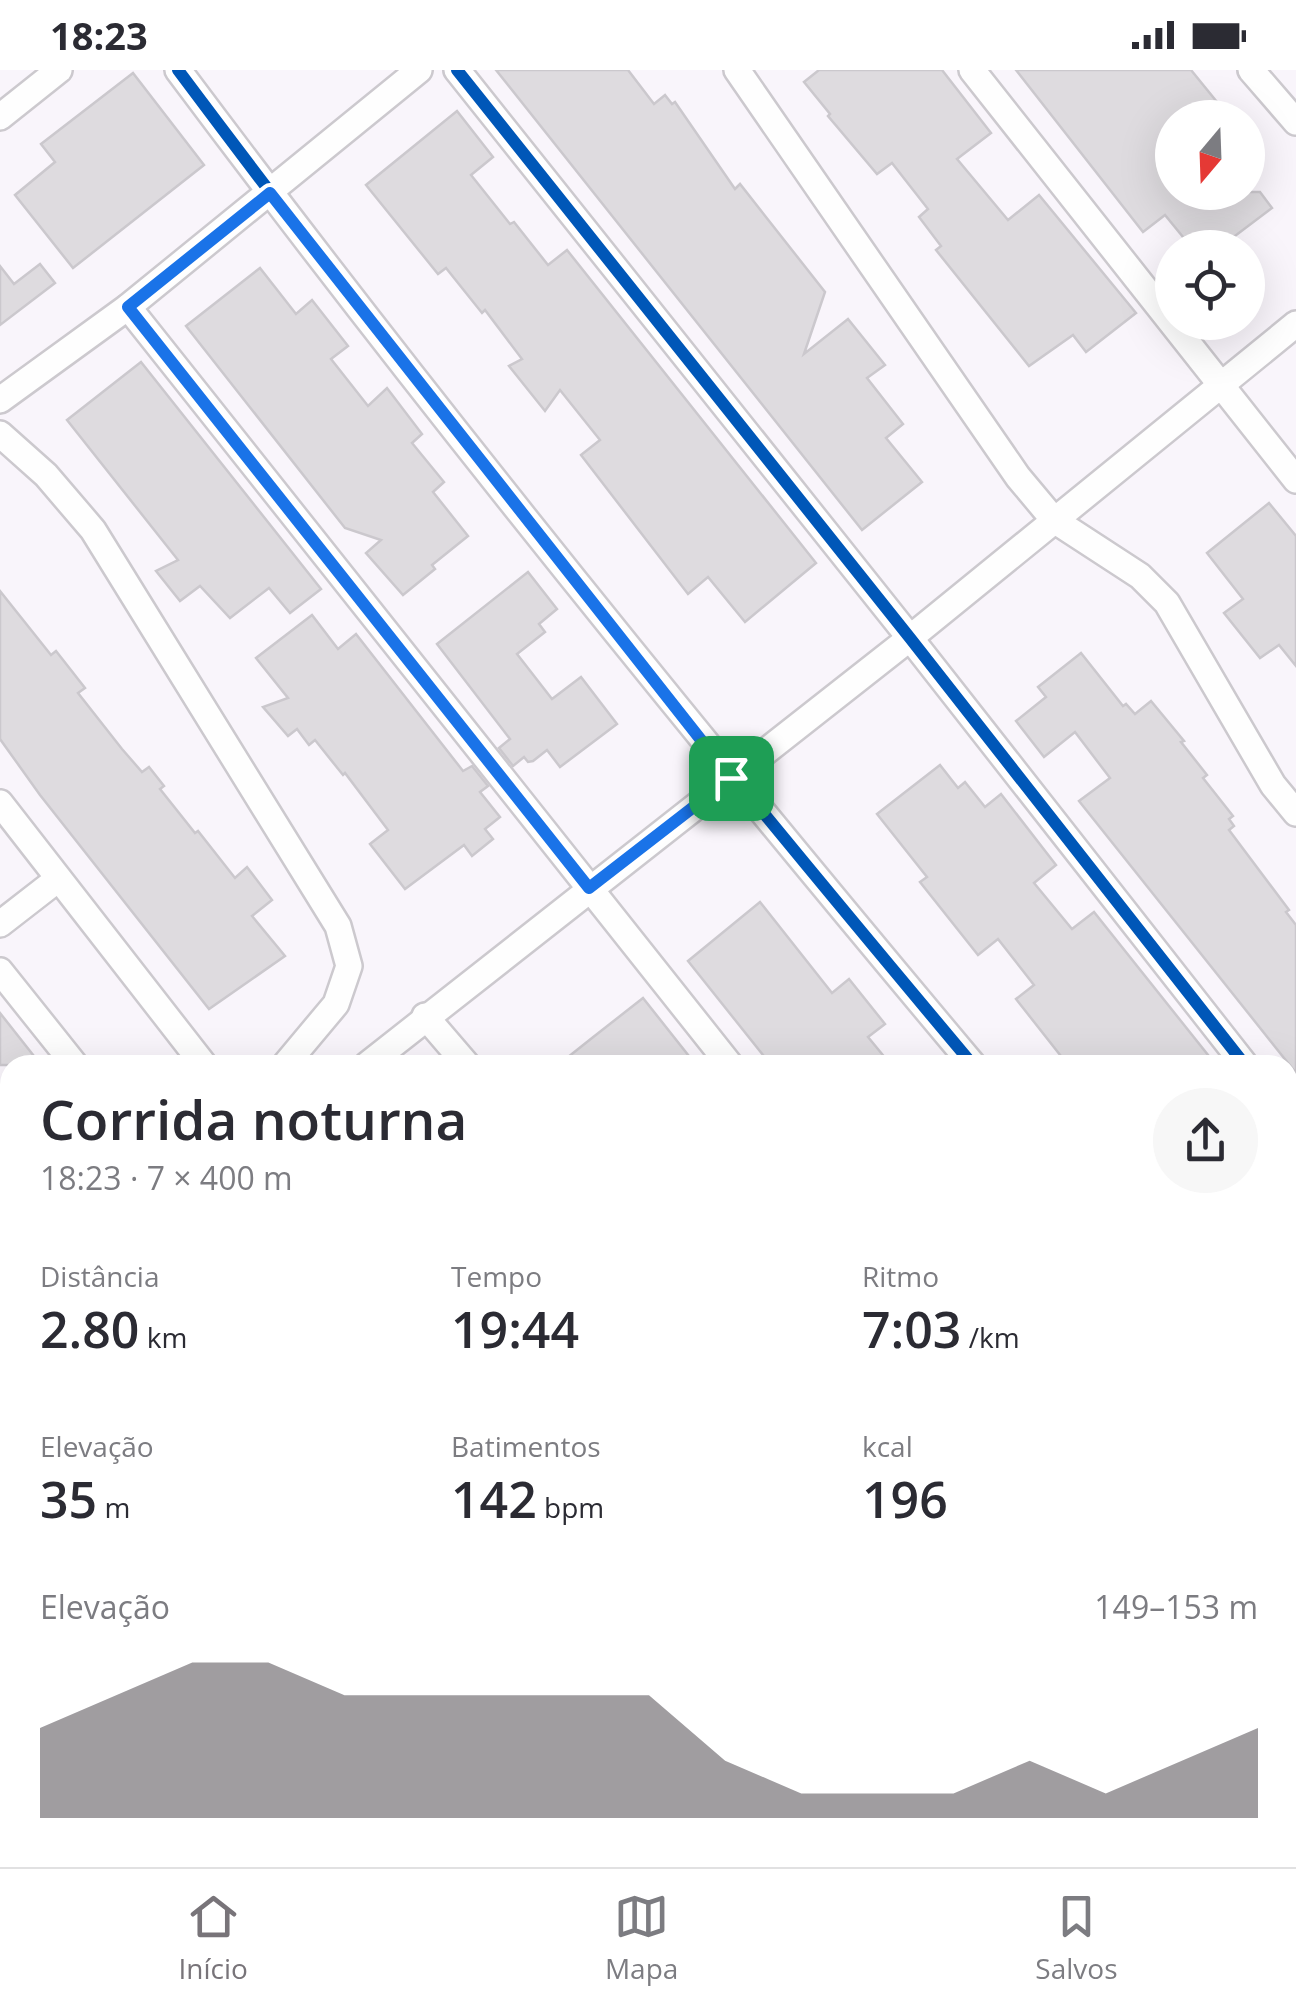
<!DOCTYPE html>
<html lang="pt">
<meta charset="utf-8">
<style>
:root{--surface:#fff;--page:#f7f7f7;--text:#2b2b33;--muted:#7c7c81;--line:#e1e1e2;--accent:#787479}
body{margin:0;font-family:"Open Sans",sans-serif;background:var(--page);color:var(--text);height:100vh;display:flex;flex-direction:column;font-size:38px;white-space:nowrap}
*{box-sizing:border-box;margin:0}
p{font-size:32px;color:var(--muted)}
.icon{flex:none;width:55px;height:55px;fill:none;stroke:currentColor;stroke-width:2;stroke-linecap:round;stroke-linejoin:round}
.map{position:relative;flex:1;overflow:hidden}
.drawer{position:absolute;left:0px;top:985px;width:1298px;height:812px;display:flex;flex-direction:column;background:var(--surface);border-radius:30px 30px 0 0;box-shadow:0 10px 40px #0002}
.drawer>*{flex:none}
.needle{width:65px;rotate:199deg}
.fabs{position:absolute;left:1155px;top:30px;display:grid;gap:20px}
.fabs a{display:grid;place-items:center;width:110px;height:110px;border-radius:50%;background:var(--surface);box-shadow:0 10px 40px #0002;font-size:50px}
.pin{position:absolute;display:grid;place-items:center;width:85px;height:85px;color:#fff;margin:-42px;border-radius:20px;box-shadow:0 5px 15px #0006}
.round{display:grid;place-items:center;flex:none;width:105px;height:105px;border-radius:52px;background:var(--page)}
.summary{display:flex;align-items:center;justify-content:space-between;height:170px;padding:0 40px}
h1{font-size:55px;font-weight:600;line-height:75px}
.metrics{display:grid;grid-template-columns:repeat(3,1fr);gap:15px;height:170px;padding:10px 40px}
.metrics div{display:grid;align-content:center}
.metrics b{font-size:50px;font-weight:600}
.metrics small{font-size:28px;font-weight:400}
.metrics p{font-size:28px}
.chart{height:280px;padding:20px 40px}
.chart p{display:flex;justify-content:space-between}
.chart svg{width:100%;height:180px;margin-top:10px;fill:var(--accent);opacity:.7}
.status{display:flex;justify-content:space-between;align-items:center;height:70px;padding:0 50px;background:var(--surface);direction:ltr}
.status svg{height:28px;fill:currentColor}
.tabs{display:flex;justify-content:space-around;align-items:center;height:140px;border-top:2px solid var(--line);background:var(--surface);font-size:28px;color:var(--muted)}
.tabs a{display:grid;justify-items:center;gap:5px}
.tabs .selected{color:var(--accent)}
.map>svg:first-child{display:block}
.green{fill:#e8d9ee}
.building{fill:#dedbdf;stroke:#cbc8cd;stroke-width:2.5}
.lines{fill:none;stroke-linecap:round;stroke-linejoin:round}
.minor-casing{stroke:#ccc9ce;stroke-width:30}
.minor{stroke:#fefefe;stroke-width:25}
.cycleway-casing{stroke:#fff;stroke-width:19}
.cycleway{stroke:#0057b8;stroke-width:12}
.route-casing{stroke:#fff;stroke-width:20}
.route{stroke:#1a73e8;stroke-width:12}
</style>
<div class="status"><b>18:23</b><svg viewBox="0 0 49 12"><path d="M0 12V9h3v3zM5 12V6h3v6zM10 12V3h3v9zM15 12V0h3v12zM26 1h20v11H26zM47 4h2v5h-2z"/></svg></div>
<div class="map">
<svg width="1296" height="1797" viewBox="0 0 1296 1797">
<rect width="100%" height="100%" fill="#f9f5fb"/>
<g class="green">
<polygon points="0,1159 10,1167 10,1683 0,1691"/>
<polygon points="1017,1788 1089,1788 1097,1797 1005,1797"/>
</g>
<g class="building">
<polygon points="496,0 628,0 654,34 665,25 672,34 675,32 735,119 740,114 825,222 804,284 848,249 885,295 867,308 903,354 886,368 922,412 862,460"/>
<polygon points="819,0 942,0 991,63 957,89 1008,150 1039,125 1136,243 1086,282 1073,265 1029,296 936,180 941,176 919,147 928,139 892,93 877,104 828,46 830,44 804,12"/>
<polygon points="1016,0 1191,0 1230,48 1172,48 1172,122 1260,122 1272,138 1219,178 1192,178 1165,145 1143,162"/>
<polygon points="133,3 204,95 73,198 15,125 55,92 41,74"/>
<polygon points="457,41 493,87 471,105 510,154 514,152 548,195 567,180 816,493 745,552 708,507 688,524 581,385 600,370 560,320 545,341 509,296 522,289 485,240 482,243 446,198 438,204 366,115"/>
<polygon points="40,194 55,213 0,255 0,196 14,214"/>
<polygon points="260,198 296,244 312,230 348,276 331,289 368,336 387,318 422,364 412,373 444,412 433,422 468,466 432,495 435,499 403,525 366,483 381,470 345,458 186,256"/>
<polygon points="141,292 321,519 290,543 269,518 230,548 200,516 180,531 156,501 178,490 67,350"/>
<polygon points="1269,433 1296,466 1296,596 1279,575 1260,588 1224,543 1243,529 1207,483"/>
<polygon points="528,502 557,539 539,554 545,562 517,584 552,629 581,607 617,654 560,697 547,680 533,691 528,692 524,687 513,696 499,678 510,669 437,574"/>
<polygon points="0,521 51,585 56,581 85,618 78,623 122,679 142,702 149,697 164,716 160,719 195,763 198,761 235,808 247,797 272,830 252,846 285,886 209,939 40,725 0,669"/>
<polygon points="312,545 338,579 356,564 463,701 472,696 488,716 480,722 500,747 485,759 493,769 472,786 464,775 405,819 370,774 388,760 345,703 343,705 315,670 309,675 297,659 288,666 263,637 288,628 256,588"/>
<polygon points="1081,583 1123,636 1126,634 1135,644 1151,631 1184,671 1181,672 1207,705 1203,708 1233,746 1229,749 1234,756 1229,760 1289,840 1286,842 1296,855 1296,1003 1079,731 1110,708 1075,662 1044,687 1016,651 1046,627 1038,617"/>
<polygon points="940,695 958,718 965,712 985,737 1001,724 1056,795 1034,813 1072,859 1094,842 1216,995 1068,995 1016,929 1034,915 998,869 978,885 920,812 927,807 877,744"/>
<polygon points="760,832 832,923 849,909 885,954 868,967 891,995 771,995 688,891"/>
<polygon points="643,928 696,995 558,995 592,968"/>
<polygon points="0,943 41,995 0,995"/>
</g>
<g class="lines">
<g class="minor-casing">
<g id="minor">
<path d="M178 0C432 340 700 670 973 995"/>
<polyline points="457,0 910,568 1245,995"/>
<polyline points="737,0 1018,407 1054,450 1140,506 1167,533 1273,715 1296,743"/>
<polyline points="972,0 1296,410"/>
<polyline points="1251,0 1296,52"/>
<polyline points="0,47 59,0"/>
<polyline points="128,237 730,995"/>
<polyline points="0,330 128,237 419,0"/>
<polyline points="0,364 46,405 93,460 338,856 349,896 336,934 285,995"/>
<polyline points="0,733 204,995"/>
<polyline points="0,854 58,809"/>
<polyline points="0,901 75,995"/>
<polyline points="425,946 467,995"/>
<polyline points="367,995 910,568 1296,254"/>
<polyline points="1288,1050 1296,1061"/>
<polyline points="1288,1248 1296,1241"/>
<polyline points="1288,1361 1296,1411"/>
<polyline points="1288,1516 1296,1510"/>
<polyline points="0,1715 10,1707"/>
<polyline points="0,1775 17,1797"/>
<polyline points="418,1788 426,1797"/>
<polyline points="825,1788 832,1797"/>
<polyline points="1126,1788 1133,1797"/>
<polyline points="947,1797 958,1788"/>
</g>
</g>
<use href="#minor" class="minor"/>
<g class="cycleway-casing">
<g id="cycleway">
<path d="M178 0C432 340 700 670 973 995"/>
<polyline points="457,0 910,568 1245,995"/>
</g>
</g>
<use href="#cycleway" class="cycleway"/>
</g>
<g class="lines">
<g class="route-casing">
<polygon id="route" points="270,123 731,708 589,818 128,237"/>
</g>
<use href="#route" class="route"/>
</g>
</svg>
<div class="fabs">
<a><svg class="needle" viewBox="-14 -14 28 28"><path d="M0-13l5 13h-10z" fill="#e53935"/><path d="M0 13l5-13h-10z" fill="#7c7c81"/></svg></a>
<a><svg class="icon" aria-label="locate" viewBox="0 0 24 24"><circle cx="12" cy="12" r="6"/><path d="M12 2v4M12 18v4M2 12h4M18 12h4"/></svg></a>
</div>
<div class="pin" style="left:731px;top:708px;background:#1e9e55"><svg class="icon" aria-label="arrive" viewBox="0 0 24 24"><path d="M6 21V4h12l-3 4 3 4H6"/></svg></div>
<section class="drawer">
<div class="summary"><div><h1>Corrida noturna</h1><p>18:23 · 7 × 400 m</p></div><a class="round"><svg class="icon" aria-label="share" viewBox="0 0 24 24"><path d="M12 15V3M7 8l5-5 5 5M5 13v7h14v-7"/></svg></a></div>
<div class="metrics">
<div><p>Distância</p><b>2.80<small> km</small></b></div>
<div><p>Tempo</p><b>19:44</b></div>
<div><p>Ritmo</p><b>7:03<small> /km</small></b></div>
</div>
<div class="metrics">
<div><p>Elevação</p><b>35<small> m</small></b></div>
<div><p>Batimentos</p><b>142<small> bpm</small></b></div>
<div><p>kcal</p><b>196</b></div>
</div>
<div class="chart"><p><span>Elevação</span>149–153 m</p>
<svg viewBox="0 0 160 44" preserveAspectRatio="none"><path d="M0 44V22L10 14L20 6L30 6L40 14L50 14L60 14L70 14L80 14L90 30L100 38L110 38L120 38L130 30L140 38L150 30L160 22V44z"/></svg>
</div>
</section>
</div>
<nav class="tabs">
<a class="selected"><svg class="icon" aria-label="home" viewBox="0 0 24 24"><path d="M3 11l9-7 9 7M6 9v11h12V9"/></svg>Início</a>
<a><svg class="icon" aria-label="map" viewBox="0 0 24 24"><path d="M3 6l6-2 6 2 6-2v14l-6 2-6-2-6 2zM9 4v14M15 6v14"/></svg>Mapa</a>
<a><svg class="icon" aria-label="saved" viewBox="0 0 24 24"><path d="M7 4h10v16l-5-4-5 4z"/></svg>Salvos</a>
</nav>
